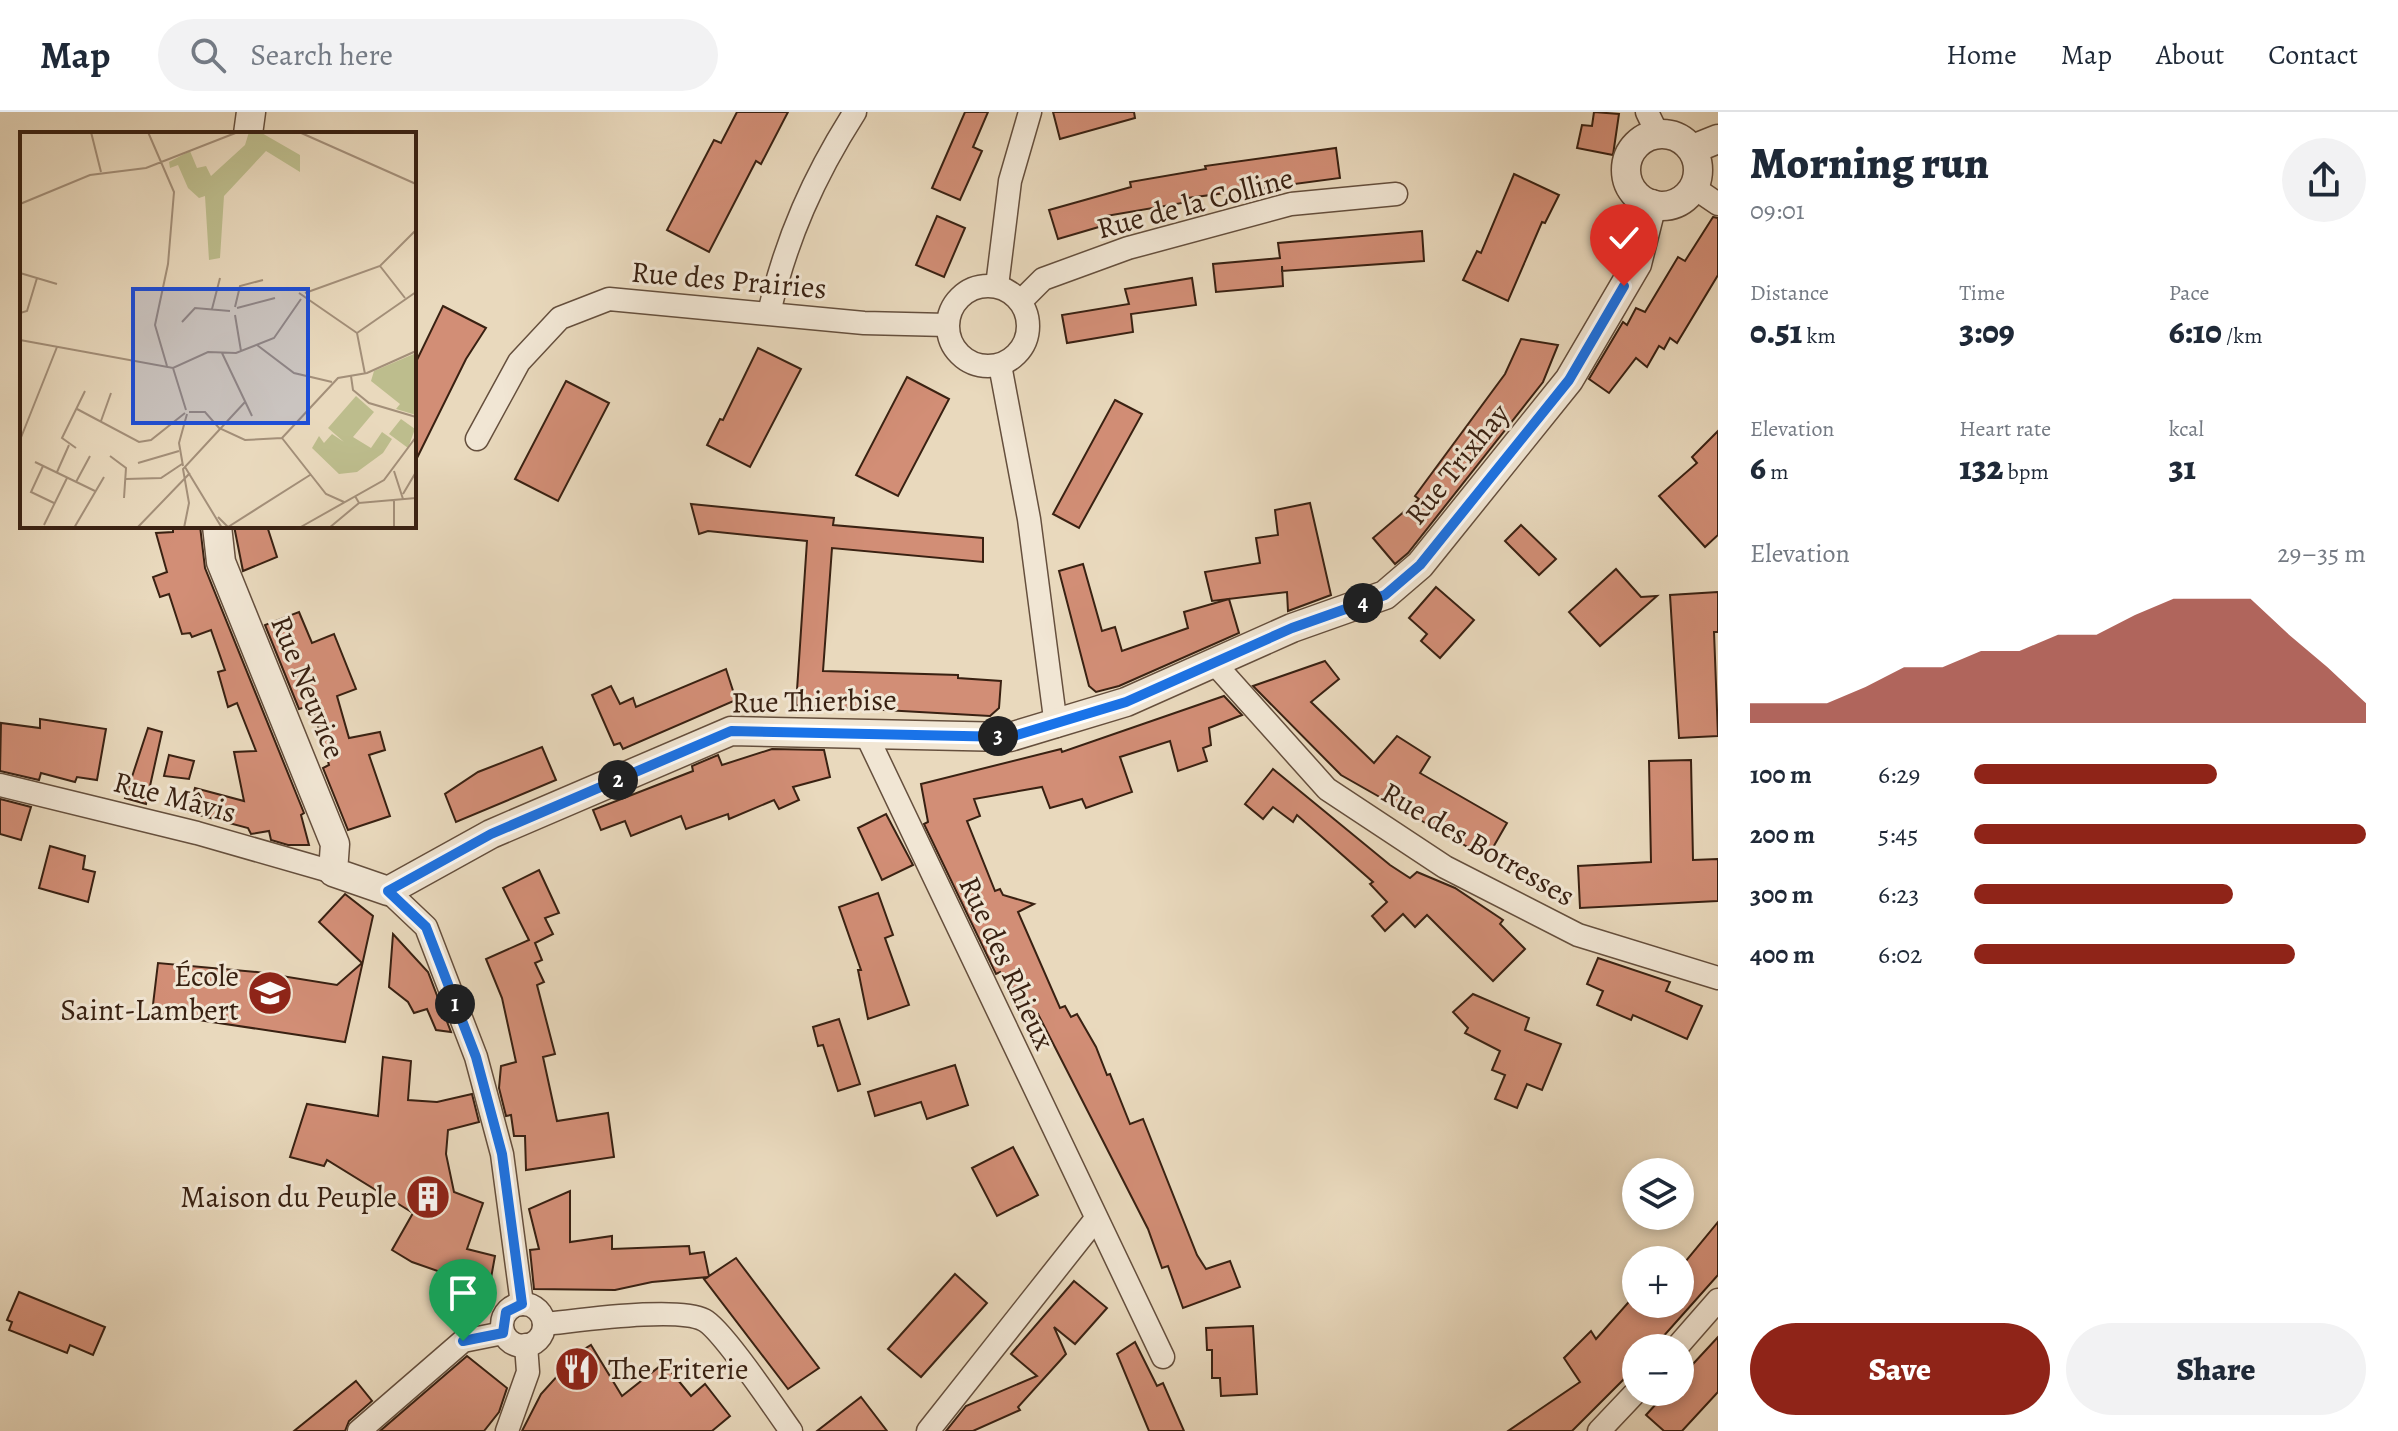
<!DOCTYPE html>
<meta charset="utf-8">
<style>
:root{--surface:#fff;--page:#f2f2f3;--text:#1f2937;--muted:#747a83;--line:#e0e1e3;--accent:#8f2418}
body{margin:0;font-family:Alegreya,serif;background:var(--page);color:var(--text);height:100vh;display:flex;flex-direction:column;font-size:30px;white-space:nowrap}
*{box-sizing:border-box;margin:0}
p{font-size:26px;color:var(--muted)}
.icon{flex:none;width:44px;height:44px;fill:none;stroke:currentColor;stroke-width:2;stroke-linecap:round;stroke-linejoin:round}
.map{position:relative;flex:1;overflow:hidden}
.panel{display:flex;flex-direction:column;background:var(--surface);width:680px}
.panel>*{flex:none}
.fabs{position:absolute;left:1622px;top:1046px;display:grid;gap:16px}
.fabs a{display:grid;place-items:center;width:72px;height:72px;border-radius:50%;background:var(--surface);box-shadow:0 4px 12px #0003;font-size:40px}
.pin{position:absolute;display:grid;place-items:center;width:68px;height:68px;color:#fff;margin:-82px -34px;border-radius:50% 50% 50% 0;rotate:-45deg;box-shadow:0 0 8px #0007}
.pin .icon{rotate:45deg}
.km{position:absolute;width:40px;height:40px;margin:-20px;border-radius:50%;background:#222;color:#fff;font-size:22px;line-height:40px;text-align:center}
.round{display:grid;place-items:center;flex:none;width:84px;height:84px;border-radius:42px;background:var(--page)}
.overview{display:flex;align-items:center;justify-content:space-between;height:136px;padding:0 32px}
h1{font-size:44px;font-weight:800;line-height:60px}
.stats{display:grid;grid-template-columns:repeat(3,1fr);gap:12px;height:136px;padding:8px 32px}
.stats div{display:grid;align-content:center}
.stats b{font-size:34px;font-weight:800}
.stats small{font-size:22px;font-weight:400}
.stats p{font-size:22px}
.chart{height:224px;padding:16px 32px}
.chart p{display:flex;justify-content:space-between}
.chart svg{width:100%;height:144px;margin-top:8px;fill:var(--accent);opacity:.7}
.cta{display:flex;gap:16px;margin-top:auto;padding:16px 32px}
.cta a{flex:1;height:92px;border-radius:48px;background:var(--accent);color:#fff;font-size:32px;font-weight:800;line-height:92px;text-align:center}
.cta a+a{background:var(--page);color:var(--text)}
ul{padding:0 32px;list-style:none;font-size:26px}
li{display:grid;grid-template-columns:128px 96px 1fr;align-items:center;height:60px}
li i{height:20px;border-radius:10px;background:var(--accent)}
header{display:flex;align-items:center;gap:48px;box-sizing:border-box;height:112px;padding:0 40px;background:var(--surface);border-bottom:2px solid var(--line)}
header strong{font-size:38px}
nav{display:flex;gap:44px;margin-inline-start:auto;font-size:28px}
.search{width:560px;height:72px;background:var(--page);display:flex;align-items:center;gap:20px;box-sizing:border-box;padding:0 28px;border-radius:44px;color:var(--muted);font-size:30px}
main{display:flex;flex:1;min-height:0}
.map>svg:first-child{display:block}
.building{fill:#d28e76;stroke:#392112;stroke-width:2}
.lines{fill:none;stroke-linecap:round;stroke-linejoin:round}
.minor-casing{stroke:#654f3d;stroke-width:25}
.tertiary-casing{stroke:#654f3d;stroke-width:31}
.minor{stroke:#f1e6d4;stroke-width:22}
.tertiary{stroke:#f1e6d4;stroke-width:28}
.route-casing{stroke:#fff;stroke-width:16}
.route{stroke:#1a73e8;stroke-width:10}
.labels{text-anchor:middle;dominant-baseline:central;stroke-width:6;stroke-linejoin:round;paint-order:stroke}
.street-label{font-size:30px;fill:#392112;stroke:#f1e6d4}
.poi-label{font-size:30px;fill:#392112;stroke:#f1e6d4;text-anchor:end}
.inset-road{fill:none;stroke:#a38f79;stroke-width:2}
.view{fill:#1d4ed8;fill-opacity:0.15;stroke:#1d4ed8;stroke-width:4}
.inset-edge{fill:none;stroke:#392112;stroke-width:4}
</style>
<header>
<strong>Map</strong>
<div class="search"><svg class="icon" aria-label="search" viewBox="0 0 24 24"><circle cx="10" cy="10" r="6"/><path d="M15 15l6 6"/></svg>Search here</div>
<nav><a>Home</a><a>Map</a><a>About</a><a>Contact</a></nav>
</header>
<main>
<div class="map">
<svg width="1718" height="1319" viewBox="0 0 1718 1319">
<rect width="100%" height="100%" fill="#e9d9bd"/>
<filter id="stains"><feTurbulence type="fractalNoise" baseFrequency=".0025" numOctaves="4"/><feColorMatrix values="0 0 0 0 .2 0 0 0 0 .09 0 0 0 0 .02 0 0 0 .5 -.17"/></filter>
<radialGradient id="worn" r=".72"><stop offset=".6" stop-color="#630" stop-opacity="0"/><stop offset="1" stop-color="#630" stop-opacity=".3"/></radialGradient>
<g class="building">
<polygon points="737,0 788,0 761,52 756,49 709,140 667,118 714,28 721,31"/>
<polygon points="965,0 988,0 973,35 982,39 960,88 932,76"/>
<polygon points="1053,0 1134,0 1135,6 1060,27"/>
<polygon points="1594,0 1619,2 1613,43 1577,36 1582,13 1592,14"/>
<polygon points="1336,36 1340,66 1188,86 1188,90 1106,104 1109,112 1058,127 1049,98 1131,75 1130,70 1206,57 1205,54"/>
<polygon points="1514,62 1559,83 1545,111 1542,110 1508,189 1463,168 1477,139 1481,141"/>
<polygon points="937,104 965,116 944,165 916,153"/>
<polygon points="1713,105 1718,106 1718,163 1677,231 1670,226 1664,237 1659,234 1647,255 1636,246 1609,281 1589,267 1623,210 1627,213 1636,196 1645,200 1678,145 1685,149"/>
<polygon points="1422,119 1424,149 1282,159 1282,154 1283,174 1216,180 1213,152 1280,146 1278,131"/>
<polygon points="1192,166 1196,193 1131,202 1133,220 1067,231 1062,203 1129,192 1125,177"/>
<polygon points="443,194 486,216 466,247 414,352 414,254"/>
<polygon points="1521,227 1558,233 1543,270 1408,441 1395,452 1373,426 1419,387 1415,384 1505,262"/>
<polygon points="758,236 801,257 750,355 707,333 720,307 723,308"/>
<polygon points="907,265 949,287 898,384 856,363"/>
<polygon points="566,269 609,291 558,389 515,367"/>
<polygon points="1115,288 1142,302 1079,416 1053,402"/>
<polygon points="1718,319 1718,423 1705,435 1659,384 1697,351 1692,345"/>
<polygon points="1310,391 1331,483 1288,499 1287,480 1212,489 1205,460 1260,451 1256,426 1278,423 1275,398"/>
<polygon points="691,392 834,406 833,413 983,426 983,450 832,436 823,559 958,563 958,566 1001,569 999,596 990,604 796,593 807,429 708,419 699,422"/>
<polygon points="1521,413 1556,447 1539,463 1505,429"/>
<polygon points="173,414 200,414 205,456 304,701 301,703 309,733 288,733 271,728 269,719 251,722 248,716 188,700 195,676 244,689 234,640 256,639 237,591 228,595 218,560 225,558 211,518 192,525 190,521 182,522 169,482 160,485 153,465 167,460 156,421 173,420"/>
<polygon points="234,414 267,414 277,445 243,459"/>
<polygon points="1083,452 1102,519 1115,515 1122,539 1188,516 1184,500 1229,487 1239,521 1119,574 1096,580 1089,574 1059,459"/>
<polygon points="1616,457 1641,485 1657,484 1600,534 1569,500"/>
<polygon points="1436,475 1474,508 1440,546 1421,529 1427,522 1409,506"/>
<polygon points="1718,480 1718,520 1714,520 1718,624 1679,626 1670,483"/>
<polygon points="299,500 312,531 334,522 356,577 337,584 349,626 380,620 385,638 369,643 390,704 348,718 323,656 329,653 312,593 299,597 265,513"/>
<polygon points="1325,549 1339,567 1311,590 1374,651 1397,624 1430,645 1420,661 1507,711 1487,746 1341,663 1253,574"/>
<polygon points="726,557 736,588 623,637 620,631 614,633 592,583 611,574 620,592 633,586 636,595"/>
<polygon points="1224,584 1242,603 1209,616 1211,633 1203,636 1207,649 1178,659 1170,629 1120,645 1132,680 1086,696 1082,687 1050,696 1042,675 974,687 980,704 967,709 995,779 1000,777 1003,783 1034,792 1018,800 1060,896 1065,894 1071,905 1077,902 1096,935 1107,963 1110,962 1130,1012 1143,1007 1197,1143 1206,1157 1230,1149 1240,1175 1183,1196 1168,1154 1162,1156 1148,1117 1038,902 1026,907 1014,876 1008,878 1000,860 996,862 924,712 928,710 921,672 1061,637 1062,640"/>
<polygon points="40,607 106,617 97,668 77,665 75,670 41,661 39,668 0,659 1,611 40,616"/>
<polygon points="148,616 162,620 146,692 125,686"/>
<polygon points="542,635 556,668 456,710 445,682 478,660"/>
<polygon points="772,637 824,638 830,665 793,675 799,688 779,697 774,688 729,707 728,702 686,717 681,704 631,724 625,709 601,718 593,698 693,659 692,654 718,643 722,653"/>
<polygon points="169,643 194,649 189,667 164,664"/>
<polygon points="1691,648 1693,748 1718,747 1718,789 1580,796 1578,754 1651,750 1649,649"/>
<polygon points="1273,657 1390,753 1410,766 1417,760 1455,776 1503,808 1500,812 1525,837 1493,869 1427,803 1415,815 1403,802 1385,819 1372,804 1387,790 1370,772 1373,770 1297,703 1293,710 1273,695 1263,707 1245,692"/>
<polygon points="0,687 31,695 21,728 0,722"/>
<polygon points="886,702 913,753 882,768 858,716"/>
<polygon points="50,734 85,744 83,757 95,760 88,790 39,776"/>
<polygon points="539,758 559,801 545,806 553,822 535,831 542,848 535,851 544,870 537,873 555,942 543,945 557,1009 608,1001 614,1045 526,1058 525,1024 514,1024 511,1003 506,1004 499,976 501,954 516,950 502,886 486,847 529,828 503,776"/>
<polygon points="878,781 893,823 885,826 909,893 868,907 858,858 861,858 839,795"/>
<polygon points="345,782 373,804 345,930 152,901 158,851 257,860 337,873 362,851 319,810"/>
<polygon points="393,822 428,860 451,920 436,918 427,897 414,901 408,890 389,875"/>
<polygon points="1598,846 1670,870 1666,879 1702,894 1687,927 1633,903 1631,908 1597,893 1603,879 1587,872"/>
<polygon points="1473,882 1529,906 1525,918 1561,932 1542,978 1527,972 1517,996 1495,987 1505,963 1492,958 1500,939 1465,921 1468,916 1453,900"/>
<polygon points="839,907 860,972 838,979 823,933 818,934 813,915"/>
<polygon points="383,945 411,949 408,988 437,990 472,982 479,1010 448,1018 446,1042 454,1080 483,1091 467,1137 495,1144 489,1177 412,1150 392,1138 413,1101 327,1048 324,1054 290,1045 307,992 378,1004"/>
<polygon points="955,953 968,993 927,1007 921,990 875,1004 868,980"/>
<polygon points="1013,1035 1038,1083 997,1104 972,1056"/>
<polygon points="570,1079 570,1130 612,1124 612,1137 689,1134 690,1142 704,1140 709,1164 736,1146 819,1256 788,1277 704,1167 708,1165 652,1170 615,1178 534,1177 530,1138 539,1137 529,1097"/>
<polygon points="1718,1110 1718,1163 1653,1236 1636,1236 1636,1255 1572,1319 1508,1319 1580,1270 1564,1246 1591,1219 1596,1227 1634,1184 1636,1192 1680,1192 1680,1156"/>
<polygon points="955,1162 987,1191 921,1265 888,1237"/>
<polygon points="1074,1169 1107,1196 1075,1232 1054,1215 1066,1242 1018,1295 1020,1298 973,1319 946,1319 966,1294 1037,1264 1011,1242"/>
<polygon points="19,1180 105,1215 93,1243 70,1233 67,1241 9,1218 12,1210 7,1208"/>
<polygon points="1253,1214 1257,1282 1221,1284 1220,1266 1212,1266 1212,1238 1207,1238 1206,1216"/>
<polygon points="1718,1225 1718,1280 1682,1319 1664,1319 1646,1303 1667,1280 1680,1280 1680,1266"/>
<polygon points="1135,1230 1157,1274 1163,1271 1184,1319 1149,1319 1117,1242"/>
<polygon points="591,1233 622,1284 664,1251 691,1284 705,1272 730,1304 712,1319 522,1319 541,1282 578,1241"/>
<polygon points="467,1244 507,1276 499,1300 484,1319 380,1319"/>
<polygon points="356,1269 372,1289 349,1309 345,1319 294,1319"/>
<polygon points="861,1285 887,1319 817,1319"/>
</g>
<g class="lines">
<g class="minor-casing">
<g id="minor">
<polyline points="1647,0 1658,23"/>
<polyline points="1693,75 1718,92"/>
<circle cx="988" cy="214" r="40"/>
<polyline points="997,174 1010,69 1030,0"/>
<polyline points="1021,189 1043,167 1128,136 1291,92 1396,82"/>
<path d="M769 201C786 127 814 64 855 0"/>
<polyline points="1000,253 1029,407 1056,614"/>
<polyline points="477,327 519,250 560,206 609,187 864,211 947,213"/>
<polyline points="1215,552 1327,677 1445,755 1578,823 1718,866"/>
<polyline points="865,620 1163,1245"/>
<polyline points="0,673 197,721 333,760"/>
<polyline points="388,779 426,815 476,945 502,1042 522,1192"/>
<circle cx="523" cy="1213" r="21"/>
<path d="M544 1212C577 1209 677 1194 704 1208 722 1217 776 1298 791 1319"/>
<polyline points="1676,1236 1718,1188"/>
<polyline points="359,1319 463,1229 503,1221"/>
<polyline points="507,1319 528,1260 526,1233"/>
<polyline points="928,1319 1095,1108"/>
<polyline points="1599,1319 1636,1280"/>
</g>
</g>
<g class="tertiary-casing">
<g id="tertiary">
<polyline points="248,22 251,0"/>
<circle cx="1662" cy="58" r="36"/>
<polyline points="1693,37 1718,27"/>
<polyline points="217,414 221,450 335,732 333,760 388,779 491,722 731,619 1010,625 1126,590 1292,516 1385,483 1420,453 1569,268 1637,152 1652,92"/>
</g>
</g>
<use href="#minor" class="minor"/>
<use href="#tertiary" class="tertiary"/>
</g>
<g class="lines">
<g class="route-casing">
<polyline id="route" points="463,1229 503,1221 506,1200 522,1192 502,1042 476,945 426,815 388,779 491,722 731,619 1010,625 1126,590 1292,516 1385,483 1420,453 1569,268 1624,174"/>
</g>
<use href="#route" class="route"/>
</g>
<defs>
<g id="school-disc" transform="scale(2.3)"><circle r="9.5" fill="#8f2418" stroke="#f1e6d4"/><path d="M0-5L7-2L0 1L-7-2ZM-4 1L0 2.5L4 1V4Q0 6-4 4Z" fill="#fff"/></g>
<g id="building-disc" transform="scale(2.3)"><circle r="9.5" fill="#8f2418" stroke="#f1e6d4"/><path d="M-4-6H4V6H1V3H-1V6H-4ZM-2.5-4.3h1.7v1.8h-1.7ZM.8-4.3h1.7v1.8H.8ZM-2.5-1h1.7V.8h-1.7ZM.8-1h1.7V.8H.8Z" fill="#fff"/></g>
<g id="restaurant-disc" transform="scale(2.3)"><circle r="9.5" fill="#8f2418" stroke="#f1e6d4"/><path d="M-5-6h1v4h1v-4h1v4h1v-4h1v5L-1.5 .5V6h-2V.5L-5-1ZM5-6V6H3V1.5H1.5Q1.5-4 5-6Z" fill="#fff"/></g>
</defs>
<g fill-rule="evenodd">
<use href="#school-disc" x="270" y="881"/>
<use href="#building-disc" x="428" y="1085"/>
<use href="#restaurant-disc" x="577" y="1257"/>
</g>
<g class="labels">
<g class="street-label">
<text transform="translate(1195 91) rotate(-15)">Rue de la Colline</text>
<text transform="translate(729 168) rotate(5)">Rue des Prairies</text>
<text transform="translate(1457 352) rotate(-51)">Rue Trixhay</text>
<text transform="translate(308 575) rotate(68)">Rue Neuvice</text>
<text transform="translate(814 589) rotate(-1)">Rue Thierbise</text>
<text transform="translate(175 685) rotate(15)">Rue Mâvis</text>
<text transform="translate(1478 732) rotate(30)">Rue des Botresses</text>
<text transform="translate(1007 851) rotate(65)">Rue des Rhieux</text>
</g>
<g class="poi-label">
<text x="239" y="864">École<tspan x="239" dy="34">Saint-Lambert</tspan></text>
<text x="397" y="1085">Maison du Peuple</text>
<text x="608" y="1257" text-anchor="start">The Friterie</text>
</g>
</g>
<g transform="translate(20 20)">
<rect width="396" height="396" fill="#e9d9bd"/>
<path d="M229 0H240L280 23V40L246 19 204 64 200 126 189 128 185 64 179 66 168 56 158 33 150 36 149 30 170 19 177 36 186 34 191 44 225 13ZM396 221V283L376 277 380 272 351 249 354 239ZM336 264 354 280 333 305 351 316 362 300 372 307 363 321 337 340 319 342 292 316 299 304 304 311 312 302 324 310 308 296ZM381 287 395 297 388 316 369 302Z" fill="#bdbd8d"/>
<path class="inset-road" d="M71 0 81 40M128 0 154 60 148 132 135 193 147 234M279 0 396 52M0 72 70 43 126 36 218 0M360 134 385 166M0 141 37 152M285 161 360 134 396 98M285 165 279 161 337 201 345 242M215 175 220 154 243 148M217 176 255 166M192 177 200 146M0 181 7 179 17 146M215 183 221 219M162 190 175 176 210 179M337 201 396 160M0 208 153 236 188 220 216 221 254 206 281 167M237 213 274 241 312 250M202 221 232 284M153 236 166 278M331 244 333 258 349 271 396 285M57 277 119 310 131 308 165 281M169 280H185L199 296 225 308 262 306M81 289 91 261M262 306 318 246 347 241 396 219M262 306 306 362 324 370M0 308 37 215M56 316 42 306 65 259M90 324 106 336 104 366M15 330 75 359M118 331 159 319M23 334 11 360 34 371M163 334 159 311 167 282M165 335 202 396M374 339 383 367M37 340 49 313M106 347 141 346 162 332M56 350 70 324M383 362 396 340M335 364 339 371 396 366M198 385 208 395 290 343M24 393 47 346M54 396 84 345M117 396 170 341M164 396 169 371 163 337 225 270M279 396 364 348 396 305M309 396 339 371M374 396V368"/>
<path class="view" d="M113 157H288V291H113Z"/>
<rect width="396" height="396" class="inset-edge"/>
</g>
<rect width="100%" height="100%" filter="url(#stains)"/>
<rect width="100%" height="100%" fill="url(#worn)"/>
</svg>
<div class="fabs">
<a><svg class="icon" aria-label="layers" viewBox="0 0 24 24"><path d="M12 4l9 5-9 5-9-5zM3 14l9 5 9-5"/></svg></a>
<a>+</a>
<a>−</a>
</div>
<div class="pin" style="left:463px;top:1229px;background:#1e9e55"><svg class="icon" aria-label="arrive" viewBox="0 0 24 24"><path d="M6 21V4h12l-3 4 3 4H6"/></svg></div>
<div class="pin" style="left:1624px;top:174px;background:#d93025"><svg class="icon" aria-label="check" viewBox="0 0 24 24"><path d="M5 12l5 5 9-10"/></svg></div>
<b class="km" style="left:455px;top:892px">1</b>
<b class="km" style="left:618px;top:668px">2</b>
<b class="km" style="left:998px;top:624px">3</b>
<b class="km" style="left:1363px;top:491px">4</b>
</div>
<section class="panel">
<div class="overview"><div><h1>Morning run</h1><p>09:01</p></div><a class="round"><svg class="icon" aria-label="share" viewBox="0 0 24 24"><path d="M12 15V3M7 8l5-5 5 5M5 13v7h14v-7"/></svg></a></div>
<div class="stats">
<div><p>Distance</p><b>0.51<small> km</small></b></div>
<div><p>Time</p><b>3:09</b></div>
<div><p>Pace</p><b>6:10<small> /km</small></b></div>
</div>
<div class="stats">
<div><p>Elevation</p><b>6<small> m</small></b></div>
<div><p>Heart rate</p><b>132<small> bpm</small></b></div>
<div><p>kcal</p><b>31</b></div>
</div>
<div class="chart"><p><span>Elevation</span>29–35 m</p>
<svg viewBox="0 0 160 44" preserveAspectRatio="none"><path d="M0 44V38L10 38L20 38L30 33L40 27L50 27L60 22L70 22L80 17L90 17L100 11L110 6L120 6L130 6L140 17L150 27L160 38V44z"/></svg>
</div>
<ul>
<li><b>100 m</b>6:29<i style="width:62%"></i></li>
<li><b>200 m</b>5:45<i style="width:100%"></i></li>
<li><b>300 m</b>6:23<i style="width:66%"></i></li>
<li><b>400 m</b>6:02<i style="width:82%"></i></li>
</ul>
<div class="cta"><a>Save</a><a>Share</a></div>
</section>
</main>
